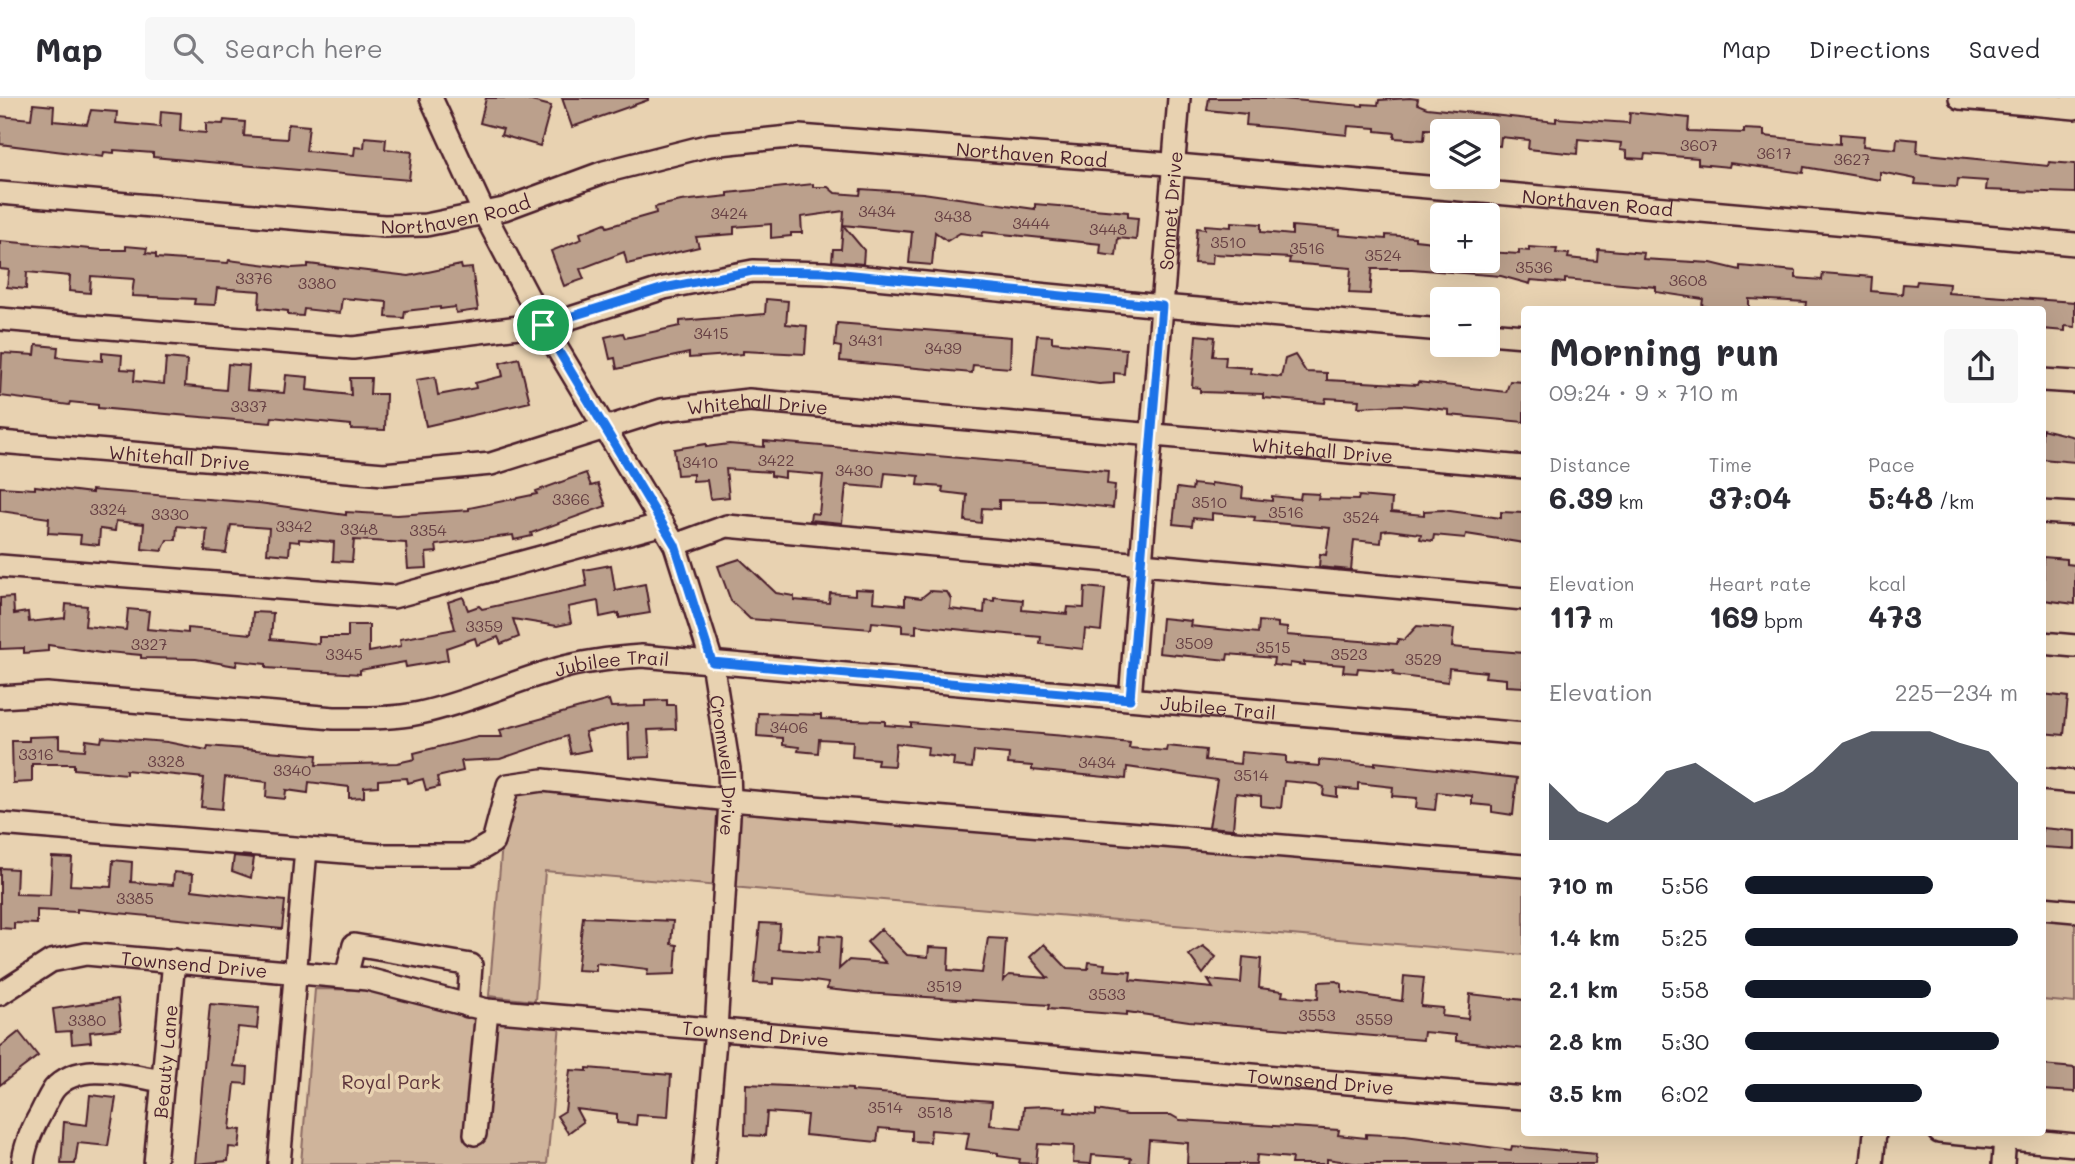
<!DOCTYPE html>
<meta charset="utf-8">
<style>
:root{--surface:#fff;--page:#f7f7f7;--text:#2b2b33;--muted:#7c7c81;--line:#e1e1e2;--accent:#111827}
body{margin:0;font-family:Mali,sans-serif;background:var(--page);color:var(--text);height:100vh;display:flex;flex-direction:column;font-size:26px;white-space:nowrap}
*{box-sizing:border-box;margin:0}
p{font-size:23px;color:var(--muted)}
.icon{flex:none;width:38px;height:38px;fill:none;stroke:currentColor;stroke-width:2;stroke-linecap:round;stroke-linejoin:round}
.map{position:relative;flex:1;overflow:hidden}
.drawer{position:absolute;left:1521px;top:208px;width:525px;height:830px;display:flex;flex-direction:column;background:var(--surface);border-radius:7px;box-shadow:0 7px 28px #0002}
.drawer>*{flex:none}
.buttons{position:absolute;left:1430px;top:21px;display:grid;gap:14px}
.buttons a{display:grid;place-items:center;width:70px;height:70px;border-radius:7px;background:var(--surface);box-shadow:0 7px 28px #0002;font-size:35px}
.pin{position:absolute;display:grid;place-items:center;width:60px;height:60px;color:#fff;margin:-30px;border:4px solid #fff;border-radius:50%;box-shadow:0 2px 7px #0007}
.round{display:grid;place-items:center;flex:none;width:74px;height:74px;border-radius:7px;background:var(--page)}
.summary{display:flex;align-items:center;justify-content:space-between;height:119px;padding:0 28px}
h1{font-size:38px;font-weight:700;line-height:52px}
.metrics{display:grid;grid-template-columns:repeat(3,1fr);gap:10px;height:119px;padding:7px 28px}
.metrics div{display:grid;align-content:center}
.metrics b{font-size:30px;font-weight:700}
.metrics small{font-size:19px;font-weight:400}
.metrics p{font-size:19px}
.chart{height:196px;padding:14px 28px}
.chart p{display:flex;justify-content:space-between}
.chart svg{width:100%;height:126px;margin-top:7px;fill:var(--accent);opacity:.7}
ul{padding:0 28px;list-style:none;font-size:23px}
li{display:grid;grid-template-columns:112px 84px 1fr;align-items:center;height:52px}
li i{height:18px;border-radius:9px;background:var(--accent)}
header{display:flex;align-items:center;gap:42px;box-sizing:border-box;height:98px;padding:0 35px;background:var(--surface);border-bottom:2px solid var(--line)}
header strong{font-size:33px}
nav{display:flex;gap:38px;margin-inline-start:auto;font-size:24px}
.search{width:490px;height:63px;background:var(--page);display:flex;align-items:center;gap:18px;box-sizing:border-box;padding:0 24px;border-radius:7px;color:var(--muted);font-size:26px}
.map>svg:first-child{display:block}
.green{fill:#cfb49b;stroke:#8c6a63;stroke-width:2}
.building{fill:#bba08c;stroke:#4a1f2b;stroke-width:2}
.lines{fill:none;stroke-linecap:round;stroke-linejoin:round}
.minor-casing{stroke:#4a1f2b;stroke-width:26}
.minor{stroke:#e8d2b1;stroke-width:21}
.route-casing{stroke:#fff;stroke-width:14}
.route{stroke:#1a73e8;stroke-width:9}
.labels{text-anchor:middle;dominant-baseline:central;stroke-width:7;stroke-linejoin:round;paint-order:stroke}
.number-label{font-size:16px;fill:#663f43}
.street-label{font-size:19px;fill:#4a1f2b;stroke:#e8d2b1}
.park-label{font-size:19px;fill:#5e353c;stroke:#e8d2b1}
</style>
<header>
<strong>Map</strong>
<div class="search"><svg class="icon" aria-label="search" viewBox="0 0 24 24"><circle cx="10" cy="10" r="6"/><path d="M15 15l6 6"/></svg>Search here</div>
<nav><a>Map</a><a>Directions</a><a>Saved</a></nav>
</header>
<div class="map">
<svg width="2075" height="1066" viewBox="0 0 2075 1066">
<rect width="100%" height="100%" fill="#e8d2b1"/>
<filter id="ink" filterUnits="userSpaceOnUse"><feTurbulence type="fractalNoise" baseFrequency=".0143" numOctaves="2"/><feDisplacementMap in="SourceGraphic" scale="14" xChannelSelector="R" yChannelSelector="G"/><feConvolveMatrix kernelMatrix="1 2 1 2 8 2 1 2 1" color-interpolation-filters="sRGB"/></filter>
<g filter="url(#ink)">
<g class="green">
<polygon points="507,687 1524,774 1524,857 545,773 535,903 489,898"/>
<polygon points="2042,819 2075,822 2075,905 2042,902"/>
<polygon points="315,891 373,892 560,926 547,1066 301,1066"/>
</g>
<g class="building">
<polygon points="486,0 520,0 551,8 540,48 501,37 503,31 480,25"/>
<polygon points="562,0 648,0 648,2 572,29"/>
<polygon points="1209,0 1270,0 1363,8 1363,6 1378,7 1379,2 1410,0 1418,1 1417,6 1427,10 1556,24 1556,20 1629,25 1630,14 1689,20 1688,33 1744,35 1744,31 1764,32 1764,38 1840,46 1840,36 1864,38 1863,48 1896,51 1897,40 1918,42 1917,55 2048,68 2049,64 2075,66 2075,95 1986,92 1987,83 1958,81 1957,89 1915,86 1916,81 1880,74 1880,82 1804,69 1803,75 1730,65 1729,69 1698,66 1698,60 1645,56 1644,61 1627,60 1627,53 1620,52 1621,45 1578,41 1577,56 1528,51 1529,42 1501,39 1500,48 1488,47 1488,33 1425,31 1424,42 1394,40 1395,35 1376,33 1376,30 1348,28 1347,37 1289,31 1246,27 1247,16 1207,12"/>
<polygon points="33,6 54,8 53,23 87,26 91,12 117,14 116,25 160,29 161,13 181,15 180,33 206,35 206,25 223,26 224,22 245,24 244,38 287,41 288,26 309,28 306,53 354,57 355,49 364,50 365,39 386,41 385,51 412,54 409,82 153,59 153,55 114,52 114,55 104,54 103,59 0,46 0,18 31,21"/>
<polygon points="813,86 813,89 828,89 835,95 860,97 861,91 923,95 1035,111 1035,106 1128,114 1128,119 1138,120 1136,142 1118,140 1116,158 1100,156 1101,146 983,134 982,138 960,135 947,143 935,134 932,167 909,165 912,134 843,127 844,113 801,119 802,135 791,135 791,138 771,140 771,126 734,129 734,136 696,139 699,149 627,166 624,154 580,171 584,181 564,188 551,153 582,141 580,135 605,125 607,129 656,115 655,109 681,103 728,98 728,95"/>
<polygon points="1231,124 1261,126 1261,134 1292,137 1292,128 1340,132 1339,137 1386,141 1386,137 1415,139 1415,142 1442,145 1442,163 1488,163 1488,154 1519,156 1519,152 1529,153 1529,149 1557,151 1556,155 1569,156 1568,160 1597,163 1598,151 1644,155 1643,161 1711,165 1740,172 1740,168 1796,173 1796,180 1822,182 1823,175 1872,179 1871,193 1902,196 1903,186 1916,187 1917,183 1949,186 1948,195 2075,204 2075,229 2065,228 2065,233 2042,231 2042,212 1805,212 1806,204 1749,201 1749,212 1729,212 1702,208 1703,201 1656,194 1656,189 1565,181 1565,185 1531,182 1530,186 1501,178 1412,171 1372,171 1370,196 1349,195 1351,170 1289,165 1290,160 1213,156 1212,166 1194,165 1197,130 1205,131 1205,127 1231,129"/>
<polygon points="843,127 864,152 863,166 832,163 833,151 841,151"/>
<polygon points="0,143 102,152 126,152 126,148 147,150 146,155 156,156 156,160 228,165 229,162 292,170 308,169 308,166 409,178 461,167 462,171 472,170 478,212 456,215 455,209 440,211 440,209 405,213 404,220 386,219 387,204 342,200 340,215 304,211 303,218 288,217 288,213 259,210 260,193 217,190 215,207 194,206 195,201 132,198 134,181 91,178 90,195 69,193 70,178 27,174 26,191 7,189 9,172 0,171"/>
<polygon points="766,201 788,203 786,226 807,228 805,256 743,253 743,256 689,260 689,255 617,271 615,260 610,261 605,239 623,235 625,240 680,228 680,223 765,216"/>
<polygon points="837,225 1011,239 1010,270 973,267 972,275 840,263 841,249 835,248"/>
<polygon points="1037,237 1052,238 1052,244 1126,251 1124,276 1114,275 1114,285 1099,286 1033,277"/>
<polygon points="1196,237 1215,239 1213,258 1226,259 1225,268 1251,270 1250,275 1281,279 1285,261 1295,257 1306,274 1327,275 1327,282 1417,287 1418,284 1506,294 1510,283 1524,284 1524,324 1449,317 1449,312 1401,307 1358,309 1359,302 1326,300 1325,305 1263,300 1263,296 1200,294 1200,290 1192,289"/>
<polygon points="36,247 58,249 57,259 102,263 102,255 122,257 121,271 135,272 134,283 164,286 166,260 187,262 185,288 226,292 228,266 249,268 247,292 284,295 286,277 308,279 307,292 351,297 350,280 371,280 370,296 386,296 385,332 351,331 351,327 272,319 271,325 98,310 98,307 70,304 69,307 0,298 2,255 35,257"/>
<polygon points="519,260 530,304 426,328 416,282 435,279 438,297 476,290 475,285 503,278 500,265"/>
<polygon points="2042,331 2075,339 2075,364 2042,361"/>
<polygon points="764,343 1108,373 1107,386 1115,387 1113,410 1051,403 999,402 999,411 982,410 981,425 965,423 967,397 942,394 943,389 918,387 919,378 885,375 883,390 846,387 842,425 810,422 811,415 819,416 823,377 785,374 785,380 771,378 771,374 726,371 729,399 710,401 707,382 693,383 693,376 677,377 674,351 706,346 706,349 729,346 764,349"/>
<polygon points="586,375 591,388 598,386 606,408 531,435 532,438 514,442 513,437 436,447 437,454 426,455 427,470 408,471 406,445 354,442 352,464 333,463 334,444 299,441 299,444 290,443 289,457 267,455 269,430 231,427 226,455 205,453 207,431 177,428 176,442 167,442 162,453 142,451 144,426 116,423 115,433 100,431 99,447 80,445 81,437 48,435 49,420 0,413 0,389 35,391 35,388 92,395 92,392 259,405 346,417 346,414 397,417 469,412 469,410 537,396 536,393"/>
<polygon points="1211,385 1243,389 1242,400 1272,403 1272,398 1300,401 1301,395 1319,396 1318,401 1358,402 1359,398 1392,401 1391,414 1424,417 1424,413 1443,412 1501,420 1501,414 1524,415 1524,445 1466,436 1465,440 1434,437 1433,443 1420,441 1421,436 1389,432 1382,433 1381,445 1354,442 1351,472 1319,469 1320,456 1326,457 1330,430 1254,423 1255,419 1212,415 1212,422 1193,420 1192,428 1173,426 1177,390 1192,392 1193,386 1211,388"/>
<polygon points="2043,459 2067,461 2067,466 2075,467 2075,506 2044,502"/>
<polygon points="740,461 776,495 794,498 794,502 829,505 830,495 855,497 855,491 874,492 873,504 905,507 905,498 921,500 930,493 947,494 951,501 950,511 984,515 985,502 994,503 994,499 1023,502 1022,512 1067,516 1068,509 1084,510 1085,489 1105,491 1101,533 1085,531 1083,551 1040,546 1041,539 964,532 916,527 916,535 902,534 902,527 872,524 871,531 750,521 731,503 718,468"/>
<polygon points="611,467 615,492 645,486 650,515 619,520 619,515 600,519 598,503 568,509 571,525 557,528 513,521 519,539 501,546 498,539 477,547 475,540 446,550 448,562 406,569 405,564 360,572 360,576 266,570 266,566 237,563 236,568 196,561 141,560 141,557 108,554 108,556 48,547 48,553 24,555 24,550 0,551 0,500 13,499 14,516 28,514 29,524 65,520 66,506 87,508 85,528 126,532 128,511 149,513 147,531 188,535 188,530 251,536 253,514 273,515 271,541 319,546 319,539 348,539 348,527 369,527 369,554 401,548 400,541 455,531 448,504 463,499 468,512 479,508 482,511 587,488 584,472"/>
<polygon points="1162,520 1191,523 1190,528 1258,535 1259,523 1278,525 1278,529 1287,530 1287,537 1397,546 1398,541 1404,542 1417,528 1454,531 1452,549 1524,555 1524,589 1506,588 1506,581 1485,579 1486,574 1449,570 1448,584 1393,577 1394,573 1358,570 1357,575 1343,574 1344,567 1304,564 1304,567 1290,565 1290,569 1273,567 1274,560 1228,556 1227,562 1159,555"/>
<polygon points="2042,596 2068,599 2064,637 2042,635"/>
<polygon points="609,602 611,609 645,608 645,603 667,602 667,607 675,607 676,631 648,632 650,659 629,660 628,625 585,634 590,652 571,656 567,638 500,661 461,663 463,673 437,679 439,689 426,692 423,681 408,685 407,680 378,682 378,688 364,689 364,699 349,700 349,689 309,684 308,695 286,692 285,701 266,699 267,684 225,679 222,711 201,709 204,680 126,672 126,676 74,671 74,666 32,666 32,684 13,685 12,643 29,643 29,639 59,638 59,650 85,652 86,642 101,644 102,639 167,644 207,652 208,648 317,657 316,667 397,665 415,661 414,655 478,639 502,639 500,632"/>
<polygon points="758,615 821,617 821,621 885,623 885,627 911,629 911,625 1065,638 1130,645 1129,650 1166,653 1167,648 1206,652 1205,662 1240,666 1241,654 1286,658 1286,665 1319,668 1319,662 1375,667 1375,664 1517,680 1513,717 1492,714 1492,708 1472,706 1472,698 1437,694 1435,712 1416,710 1417,700 1392,698 1393,689 1358,685 1358,692 1337,690 1337,699 1323,697 1324,689 1317,686 1284,683 1281,710 1261,708 1261,698 1236,695 1233,731 1209,729 1217,682 1127,669 1126,681 1032,672 1032,668 1008,666 1009,656 974,653 972,670 953,668 954,660 927,657 928,649 896,645 894,668 877,667 878,661 852,659 853,643 819,641 818,655 798,653 799,649 783,647 783,640 757,638"/>
<polygon points="2042,730 2075,733 2075,751 2042,749"/>
<polygon points="234,758 254,760 251,780 232,773"/>
<polygon points="52,759 72,760 70,787 111,789 113,762 132,764 131,784 173,787 174,774 193,776 192,792 285,803 282,831 77,811 77,814 37,812 37,826 14,825 14,831 0,830 0,770 17,771 16,796 50,797"/>
<polygon points="583,819 673,823 671,846 677,847 675,876 647,877 648,871 596,865 596,873 577,872"/>
<polygon points="760,825 780,826 778,851 819,854 820,837 841,839 839,871 849,862 886,865 867,844 881,831 907,857 928,859 929,849 949,850 948,872 982,875 988,840 1006,841 1003,883 1009,877 1048,880 1030,859 1044,846 1067,870 1088,871 1089,864 1105,866 1104,872 1131,874 1130,882 1213,890 1208,882 1241,885 1243,859 1261,861 1259,890 1283,893 1282,898 1318,901 1319,884 1336,883 1342,886 1342,894 1402,903 1404,878 1424,880 1421,908 1443,910 1442,918 1468,921 1470,896 1524,902 1524,951 1456,943 1456,937 1424,934 1423,942 1189,923 1127,914 1127,917 1048,911 1049,907 865,895 827,891 828,885 813,883 773,880 773,886 754,885"/>
<polygon points="1203,848 1216,859 1203,876 1189,857"/>
<polygon points="118,901 121,931 90,934 91,944 72,946 71,933 56,934 53,911"/>
<polygon points="210,906 259,910 257,931 238,929 234,968 248,969 247,986 235,985 230,1031 241,1032 239,1050 229,1049 228,1063 195,1066"/>
<polygon points="19,934 38,958 0,987 0,949"/>
<polygon points="2042,967 2075,970 2075,994 2042,992"/>
<polygon points="587,970 671,977 668,1019 637,1017 636,1027 617,1025 617,1016 576,1011 583,1024 568,1035 557,1018 565,1013 570,972 587,973"/>
<polygon points="746,986 852,991 852,993 992,1003 990,1027 1022,1030 1024,1009 1045,1008 1066,1010 1065,1014 1096,1017 1096,1012 1127,1017 1171,1017 1180,1022 1339,1032 1338,1037 1366,1040 1366,1036 1405,1038 1511,1052 1512,1048 1596,1056 1595,1066 1359,1066 1327,1061 1327,1066 1291,1066 1292,1060 1257,1057 1256,1066 1187,1066 1188,1045 1149,1042 1147,1066 1130,1065 1131,1060 1092,1057 1091,1066 1073,1065 1074,1048 1038,1046 1036,1066 1019,1065 1020,1061 998,1058 998,1055 966,1051 969,1035 931,1032 930,1044 912,1043 912,1033 879,1030 877,1044 805,1037 807,1017 767,1014 765,1038 745,1037"/>
<polygon points="90,997 116,1000 108,1048 78,1045 75,1066 61,1066 64,1024 87,1027"/>
</g>
<g class="lines">
<g class="minor-casing">
<g id="minor">
<path id="s1" d="M431 0 484 115 543 227 675 447 712 564 729 671 730 702 716 931 704 1066"/>
<polyline points="1960,0 2075,10"/>
<path id="s2" d="M0 95 384 128 426 127 504 111 604 74 710 47 799 38 1155 65 2075 146"/>
<polyline points="0,221 353,250 558,224 664,190 753,173 824,175 1162,208 1442,232"/>
<polyline points="1488,235 1524,238"/>
<polyline points="2042,282 2075,284"/>
<path id="s3" d="M0 344 384 376 491 366 662 312 749 302 1524 369"/>
<polyline points="2042,414 2075,416"/>
<polyline points="675,447 727,428 1524,501"/>
<polyline points="0,468 393,499 663,426"/>
<polyline points="2042,545 2075,548"/>
<path id="s4" d="M0 599 47 596 334 620C363 620 392 621 420 615 467 605 511 584 557 571 585 563 613 560 642 558L1524 636"/>
<path id="s5" d="M1130 601 1179 0"/>
<polyline points="2042,681 2075,684"/>
<polyline points="0,726 382,757 471,757 493,744 508,687 543,682 730,702 1524,768"/>
<polyline points="2042,810 2075,813"/>
<polyline points="346,879 354,847 471,867 468,908"/>
<path id="s6" d="M0 896 51 863 86 856 367 881 487 912 1524 1000"/>
<polyline points="1939,1034 2075,1047"/>
<polyline points="475,1036 487,912"/>
<path d="M23 1066C24 1048 32 1031 41 1015 45 1007 49 998 54 991 79 961 130 978 163 983"/>
<path id="s7" d="M155 1066 174 862"/>
<polyline points="279,1066 306,751"/>
<polyline points="1872,1066 1875,1034"/>
<polyline points="2003,1066 2005,1040"/>
</g>
</g>
<use href="#minor" class="minor"/>
</g>
</g>
<g class="lines" filter="url(#ink)">
<g class="route-casing">
<polygon id="route" points="753,173 824,174 1162,208 1130,601 712,564 675,447 543,227 664,190"/>
</g>
<use href="#route" class="route"/>
</g>
<g class="labels">
<g class="number-label">
<text x="1699" y="46">3607</text>
<text x="1774" y="54">3617</text>
<text x="1852" y="60">3627</text>
<text x="877" y="112">3434</text>
<text x="729" y="114">3424</text>
<text x="953" y="117">3438</text>
<text x="1031" y="124">3444</text>
<text x="1108" y="130">3448</text>
<text x="1228" y="143">3510</text>
<text x="1307" y="149">3516</text>
<text x="1383" y="156">3524</text>
<text x="1534" y="168">3536</text>
<text x="254" y="179">3376</text>
<text x="1688" y="181">3608</text>
<text x="317" y="184">3380</text>
<text x="711" y="234">3415</text>
<text x="866" y="241">3431</text>
<text x="943" y="249">3439</text>
<text x="249" y="307">3337</text>
<text x="776" y="361">3422</text>
<text x="700" y="363">3410</text>
<text x="854" y="371">3430</text>
<text x="571" y="400">3366</text>
<text x="1209" y="403">3510</text>
<text x="108" y="410">3324</text>
<text x="1286" y="413">3516</text>
<text x="170" y="415">3330</text>
<text x="1361" y="418">3524</text>
<text x="294" y="427">3342</text>
<text x="359" y="430">3348</text>
<text x="428" y="431">3354</text>
<text x="484" y="527">3359</text>
<text x="1194" y="544">3509</text>
<text x="149" y="545">3327</text>
<text x="1273" y="548">3515</text>
<text x="344" y="555">3345</text>
<text x="1349" y="555">3523</text>
<text x="1423" y="560">3529</text>
<text x="789" y="628">3406</text>
<text x="36" y="655">3316</text>
<text x="166" y="662">3328</text>
<text x="1097" y="663">3434</text>
<text x="292" y="671">3340</text>
<text x="1251" y="676">3514</text>
<text x="135" y="799">3385</text>
<text x="944" y="887">3519</text>
<text x="1107" y="895">3533</text>
<text x="1317" y="916">3553</text>
<text x="1374" y="920">3559</text>
<text x="87" y="921">3380</text>
<text x="885" y="1008">3514</text>
<text x="935" y="1013">3518</text>
</g>
<g class="street-label">
<text stroke="none"><textPath href="#s2" startOffset="1046">Northaven Road</textPath></text>
<text stroke="none"><textPath href="#s2" startOffset="1614">Northaven Road</textPath></text>
<text stroke="none"><textPath href="#s5" startOffset="490">Sonnet Drive</textPath></text>
<text stroke="none"><textPath href="#s2" startOffset="458">Northaven Road</textPath></text>
<text stroke="none"><textPath href="#s3" startOffset="768">Whitehall Drive</textPath></text>
<text stroke="none"><textPath href="#s3" startOffset="1335">Whitehall Drive</textPath></text>
<text stroke="none"><textPath href="#s3" startOffset="180">Whitehall Drive</textPath></text>
<text stroke="none"><textPath href="#s4" startOffset="621">Jubilee Trail</textPath></text>
<text stroke="none"><textPath href="#s4" startOffset="1230">Jubilee Trail</textPath></text>
<text stroke="none"><textPath href="#s1" startOffset="737">Cromwell Drive</textPath></text>
<text stroke="none"><textPath href="#s6" startOffset="205">Townsend Drive</textPath></text>
<text stroke="none"><textPath href="#s6" startOffset="772">Townsend Drive</textPath></text>
<text stroke="none"><textPath href="#s7" startOffset="103">Beauty Lane</textPath></text>
<text stroke="none"><textPath href="#s6" startOffset="1339">Townsend Drive</textPath></text>
</g>
<g class="park-label">
<text x="391" y="983">Royal Park</text>
</g>
</g>
</svg>
<div class="buttons">
<a><svg class="icon" aria-label="layers" viewBox="0 0 24 24"><path d="M12 4l9 5-9 5-9-5zM3 14l9 5 9-5"/></svg></a>
<a>+</a>
<a>−</a>
</div>
<div class="pin" style="left:543px;top:227px;background:#1e9e55"><svg class="icon" aria-label="arrive" viewBox="0 0 24 24"><path d="M6 21V4h12l-3 4 3 4H6"/></svg></div>
<section class="drawer">
<div class="summary"><div><h1>Morning run</h1><p>09:24 · 9 × 710 m</p></div><a class="round"><svg class="icon" aria-label="share" viewBox="0 0 24 24"><path d="M12 15V3M7 8l5-5 5 5M5 13v7h14v-7"/></svg></a></div>
<div class="metrics">
<div><p>Distance</p><b>6.39<small> km</small></b></div>
<div><p>Time</p><b>37:04</b></div>
<div><p>Pace</p><b>5:48<small> /km</small></b></div>
</div>
<div class="metrics">
<div><p>Elevation</p><b>117<small> m</small></b></div>
<div><p>Heart rate</p><b>169<small> bpm</small></b></div>
<div><p>kcal</p><b>473</b></div>
</div>
<div class="chart"><p><span>Elevation</span>225–234 m</p>
<svg viewBox="0 0 160 44" preserveAspectRatio="none"><path d="M0 44V24L10 34L20 38L30 31L40 20L50 17L60 24L70 31L80 27L90 20L100 10L110 6L120 6L130 6L140 10L150 13L160 24V44z"/></svg>
</div>
<ul>
<li><b>710 m</b>5:56<i style="width:69%"></i></li>
<li><b>1.4 km</b>5:25<i style="width:100%"></i></li>
<li><b>2.1 km</b>5:58<i style="width:68%"></i></li>
<li><b>2.8 km</b>5:30<i style="width:93%"></i></li>
<li><b>3.5 km</b>6:02<i style="width:65%"></i></li>
</ul>
</section>
</div>
